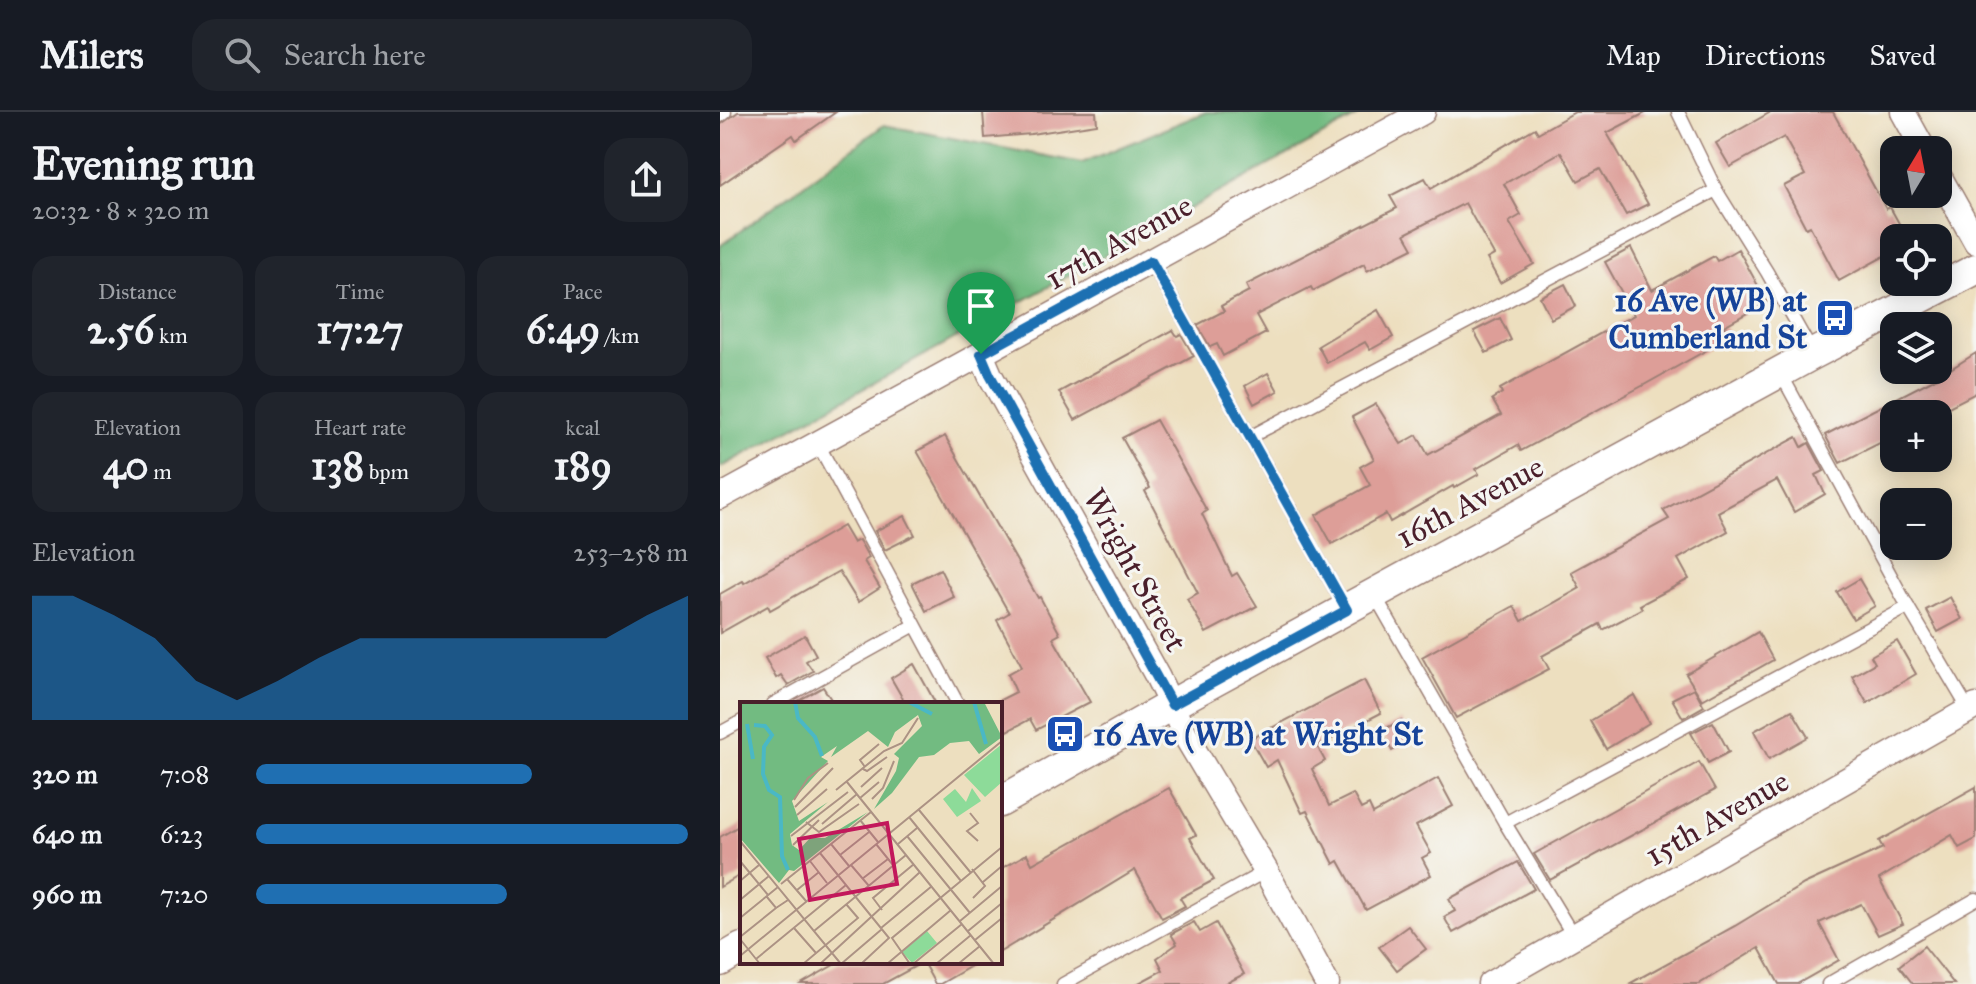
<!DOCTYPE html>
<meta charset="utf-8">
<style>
:root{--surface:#171b24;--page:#20242c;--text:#f1f3f6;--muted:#9ea1a6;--line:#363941;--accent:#1f6fb2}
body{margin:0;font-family:"IM FELL Great Primer",serif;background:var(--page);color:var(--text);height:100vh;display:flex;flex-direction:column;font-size:30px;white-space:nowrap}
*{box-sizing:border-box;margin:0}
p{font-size:26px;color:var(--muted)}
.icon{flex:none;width:44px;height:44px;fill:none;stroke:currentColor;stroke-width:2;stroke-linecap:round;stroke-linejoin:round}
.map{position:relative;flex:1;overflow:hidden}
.sheet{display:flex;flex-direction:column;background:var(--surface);width:720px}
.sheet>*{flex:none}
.needle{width:52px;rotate:10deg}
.controls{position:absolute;left:1160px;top:24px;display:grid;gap:16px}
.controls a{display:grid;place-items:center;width:72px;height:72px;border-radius:16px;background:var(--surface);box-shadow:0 4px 20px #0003;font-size:40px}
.pin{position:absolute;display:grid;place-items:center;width:68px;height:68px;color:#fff;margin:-82px -34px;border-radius:50% 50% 50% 0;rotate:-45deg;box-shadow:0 0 8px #0007}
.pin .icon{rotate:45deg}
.round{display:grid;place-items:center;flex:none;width:84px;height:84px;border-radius:24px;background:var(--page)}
.overview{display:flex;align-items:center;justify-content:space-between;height:136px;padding:0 32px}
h1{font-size:44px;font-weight:700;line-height:60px}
.figures{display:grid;grid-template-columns:repeat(3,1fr);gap:12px;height:136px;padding:8px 32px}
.figures div{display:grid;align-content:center;border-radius:20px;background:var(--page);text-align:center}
.figures b{font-size:40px;font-weight:700}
.figures small{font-size:22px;font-weight:400}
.figures p{font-size:22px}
.chart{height:224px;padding:16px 32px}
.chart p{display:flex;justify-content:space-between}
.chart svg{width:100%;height:144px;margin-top:8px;fill:var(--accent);opacity:.7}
ul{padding:0 32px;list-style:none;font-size:26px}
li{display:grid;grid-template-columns:128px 96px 1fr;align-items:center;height:60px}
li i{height:20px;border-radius:10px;background:var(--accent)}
header{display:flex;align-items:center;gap:48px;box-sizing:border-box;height:112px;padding:0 40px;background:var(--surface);border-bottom:2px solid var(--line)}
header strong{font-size:38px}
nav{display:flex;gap:44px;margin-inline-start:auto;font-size:28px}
.search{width:560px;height:72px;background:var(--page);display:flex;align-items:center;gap:20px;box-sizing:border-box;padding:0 28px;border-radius:24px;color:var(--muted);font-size:30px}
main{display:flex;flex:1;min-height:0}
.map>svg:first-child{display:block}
.forest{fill:#72bb81;stroke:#5e6d56;stroke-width:2}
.building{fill:#dd9e98}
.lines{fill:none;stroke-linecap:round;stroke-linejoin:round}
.service-casing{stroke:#9c7f75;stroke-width:15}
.minor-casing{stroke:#9c7f75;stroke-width:27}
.tertiary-casing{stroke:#9c7f75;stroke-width:33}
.service{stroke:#fff;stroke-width:12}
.minor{stroke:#fff;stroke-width:24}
.tertiary{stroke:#fff;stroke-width:30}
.route-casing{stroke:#fff;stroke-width:16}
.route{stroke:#1f6fb2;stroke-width:10}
.labels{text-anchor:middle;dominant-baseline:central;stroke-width:6;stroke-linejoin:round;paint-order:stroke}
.street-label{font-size:32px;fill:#4a1f2b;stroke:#f6f6f2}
.transit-label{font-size:32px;font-weight:bold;fill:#164399;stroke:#f6f6f2;text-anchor:end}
.inset-river{fill:none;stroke:#4ab8c5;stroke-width:4}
.inset-road{fill:none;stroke:#ac9284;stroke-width:2}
.view{fill:#c2185b;fill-opacity:0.15;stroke:#c2185b;stroke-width:4}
.inset-edge{fill:none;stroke:#4a1f2b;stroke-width:4}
</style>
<header>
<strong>Milers</strong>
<div class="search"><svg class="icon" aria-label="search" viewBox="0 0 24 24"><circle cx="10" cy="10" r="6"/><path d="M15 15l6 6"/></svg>Search here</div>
<nav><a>Map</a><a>Directions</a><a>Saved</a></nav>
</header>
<main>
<section class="sheet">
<div class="overview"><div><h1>Evening run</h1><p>20:32 · 8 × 320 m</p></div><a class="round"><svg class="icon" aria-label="share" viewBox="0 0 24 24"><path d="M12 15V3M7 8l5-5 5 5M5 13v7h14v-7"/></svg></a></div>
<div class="figures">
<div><p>Distance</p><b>2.56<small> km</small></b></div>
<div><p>Time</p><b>17:27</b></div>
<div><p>Pace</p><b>6:49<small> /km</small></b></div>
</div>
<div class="figures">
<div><p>Elevation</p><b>40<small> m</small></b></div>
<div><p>Heart rate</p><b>138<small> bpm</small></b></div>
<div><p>kcal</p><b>189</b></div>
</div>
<div class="chart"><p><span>Elevation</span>253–258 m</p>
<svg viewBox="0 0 160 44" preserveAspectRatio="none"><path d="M0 44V6L10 6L20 12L30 19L40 32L50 38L60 32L70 25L80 19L90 19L100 19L110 19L120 19L130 19L140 19L150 12L160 6V44z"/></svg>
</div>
<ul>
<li><b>320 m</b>7:08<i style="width:64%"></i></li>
<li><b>640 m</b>6:23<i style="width:100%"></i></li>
<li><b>960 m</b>7:20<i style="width:58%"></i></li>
</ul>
</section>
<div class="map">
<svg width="1256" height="872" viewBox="0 0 1256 872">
<rect width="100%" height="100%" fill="#f6f6f2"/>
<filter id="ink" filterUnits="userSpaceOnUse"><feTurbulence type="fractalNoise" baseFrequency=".0125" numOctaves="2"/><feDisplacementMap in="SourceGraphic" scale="16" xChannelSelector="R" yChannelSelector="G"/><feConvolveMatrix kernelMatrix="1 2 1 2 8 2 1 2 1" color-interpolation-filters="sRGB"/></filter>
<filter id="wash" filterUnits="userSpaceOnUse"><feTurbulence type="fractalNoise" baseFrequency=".006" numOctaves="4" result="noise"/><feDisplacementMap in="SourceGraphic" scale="32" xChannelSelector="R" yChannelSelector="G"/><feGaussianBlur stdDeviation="1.8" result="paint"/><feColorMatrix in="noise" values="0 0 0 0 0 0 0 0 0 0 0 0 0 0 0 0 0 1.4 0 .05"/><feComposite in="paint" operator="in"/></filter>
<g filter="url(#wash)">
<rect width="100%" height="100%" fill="#eddfbf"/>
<polygon class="forest" points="486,0 645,0 0,356 0,134 164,13 362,51"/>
<g id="blocks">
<g class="building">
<polygon points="18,0 116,0 76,28 73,23 0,73 0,13"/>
<polygon points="263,0 376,0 377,12 311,22 265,26"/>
<polygon points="855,0 927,0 887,21 928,92 906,103 880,57 858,69 841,40 784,72 801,103 789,110 814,152 780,171 767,147 774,143 745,91 685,122 693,136 647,159 644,152 593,179 591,175 536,203 546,221 503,244 497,232 490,235 477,213 504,199 501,194 529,179 526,173 677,96 670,84 705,66 711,76 815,16 818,21"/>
<polygon points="1051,0 1113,0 1166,97 1170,95 1187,126 1174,126 1174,139 1119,169 1090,114 1086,116 1064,74 1085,63 1064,25 1010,55 996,31"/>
<polygon points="911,136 932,178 994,144 997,149 1018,137 1047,190 1004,214 1010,225 924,273 801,339 798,333 756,357 759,362 734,376 733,374 670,410 666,402 612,432 596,403 650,373 640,355 654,347 632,305 656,292 681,332 697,323 708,343 781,303 772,287 782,281 780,277 914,203 885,150"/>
<polygon points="845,172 856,194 831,207 820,185"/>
<polygon points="658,198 673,225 650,238 645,230 607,251 598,234"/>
<polygon points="780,206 791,228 766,241 754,219"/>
<polygon points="453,218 457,224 461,222 474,244 355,308 339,280"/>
<polygon points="1256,241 1256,281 1215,302 1174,302 1174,324 1120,351 1105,323 1218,265"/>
<polygon points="548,261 558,279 534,292 525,274"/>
<polygon points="436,308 487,399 482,402 512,464 517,461 537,494 486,521 467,487 478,481 425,379 430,376 402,326"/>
<polygon points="225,324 318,486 320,485 340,522 333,526 370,590 316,618 310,607 280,623 280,588 296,580 288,562 302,554 277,508 289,501 197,339"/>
<polygon points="1077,325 1082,335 1089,331 1104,359 1096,363 1105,382 1074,400 1057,368 998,400 1008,419 958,447 969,467 920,493 922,497 883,518 880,512 822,544 829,557 736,606 702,545 794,494 802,509 860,476 851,460 949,407 943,398"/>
<polygon points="185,404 195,423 165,438 155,419"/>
<polygon points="123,414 133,431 139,428 149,446 144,449 160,476 138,490 119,459 50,498 48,494 0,521 0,482 23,469 24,471"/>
<polygon points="220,457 234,485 206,499 192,471"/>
<polygon points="1139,467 1155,494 1133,507 1117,480"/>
<polygon points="1230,485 1242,507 1218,520 1206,498"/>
<polygon points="1038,520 1053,548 982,588 966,562"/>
<polygon points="85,523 96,543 86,549 93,559 68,573 61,563 56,566 45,546"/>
<polygon points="1177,529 1196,562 1147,591 1132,564 1155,551 1151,544"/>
<polygon points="194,552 216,592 186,592 171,566"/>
<polygon points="644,568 661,601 597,634 605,649 592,657 609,694 633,682 641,697 649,693 653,702 718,666 733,694 696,714 711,741 702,746 711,763 646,798 619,749 614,752 587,699 582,701 557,648 546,655 530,627"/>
<polygon points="103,575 114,592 80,592 78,589"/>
<polygon points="974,576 984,594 963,606 952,587"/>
<polygon points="914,583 929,611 886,637 870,609"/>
<polygon points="1072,598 1088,625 1049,647 1034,619"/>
<polygon points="681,608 692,628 672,639 661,619"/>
<polygon points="993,610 1009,640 988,651 971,621"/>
<polygon points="979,650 995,678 830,768 814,742"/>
<polygon points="1256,675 1256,727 1239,736 1232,723 1159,767 1183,812 1158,823 1141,792 1099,811 1119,848 1077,872 1059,872 1039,836 979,872 909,872 1015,814 1084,772 1163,736 1159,729"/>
<polygon points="449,676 476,723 470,726 494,768 460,786 465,794 442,806 415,758 280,840 280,757 307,742 312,752"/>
<polygon points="22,712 22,762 0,775 0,725"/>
<polygon points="798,750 814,777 733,821 724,805 735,799 729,787"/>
<polygon points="474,810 480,820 496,811 524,862 505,872 417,872 443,858 437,846 457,832 451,822"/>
<polygon points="688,814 706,837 677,858 659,835"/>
<polygon points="1204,834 1234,872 1193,872 1179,854"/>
<polygon points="119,850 258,850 220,872 215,872 203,850 163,872 81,872"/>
</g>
</g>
</g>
<g filter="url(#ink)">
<use href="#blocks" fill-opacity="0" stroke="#9c7f75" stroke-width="2"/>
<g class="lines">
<g class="service-casing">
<g id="service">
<polyline points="958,0 996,78 1047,160 1093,242"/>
<polyline points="0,4 5,0"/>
<polyline points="431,149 627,498"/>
<polyline points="1061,262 1188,495 1249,598"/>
<polyline points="530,325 996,78"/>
<polyline points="98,332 238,592"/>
<polyline points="654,482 785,711 854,825"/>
<polyline points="53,592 195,513"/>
<polyline points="0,621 22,609"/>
<polyline points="785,711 1188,495"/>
<polyline points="343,872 546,759"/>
<polyline points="1108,872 1256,787"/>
</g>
</g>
<g class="minor-casing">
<g id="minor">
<polyline points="1183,0 1204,38"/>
<polyline points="1218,62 1256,130"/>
<polyline points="261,242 270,263 437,564 468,628 546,759 607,872"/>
<polyline points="0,385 703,0"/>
<polyline points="770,872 1256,594"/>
</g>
</g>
<g class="tertiary-casing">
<g id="tertiary">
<polyline points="280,690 469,583 1093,242 1256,157"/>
<polyline points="0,849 22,836"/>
</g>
</g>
<use href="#service" class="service"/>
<use href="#minor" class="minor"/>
<use href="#tertiary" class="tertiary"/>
</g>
</g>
<g class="lines" filter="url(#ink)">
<g class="route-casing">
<polygon id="route" points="431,149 627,498 452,593 270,263 261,242"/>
</g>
<use href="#route" class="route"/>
</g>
<defs>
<g id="bus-square" transform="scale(2)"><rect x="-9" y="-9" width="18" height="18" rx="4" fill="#1a4fb4" stroke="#f6f6f2"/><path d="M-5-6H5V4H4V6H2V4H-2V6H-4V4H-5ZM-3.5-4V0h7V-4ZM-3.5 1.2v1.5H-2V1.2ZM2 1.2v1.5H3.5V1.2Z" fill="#fff"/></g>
</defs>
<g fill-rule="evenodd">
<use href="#bus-square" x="1115" y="206"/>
<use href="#bus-square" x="345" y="622"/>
</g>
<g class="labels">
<g class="street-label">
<text transform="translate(399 130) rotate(-29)">17th Avenue</text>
<text transform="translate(750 390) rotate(-28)">16th Avenue</text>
<text transform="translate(415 458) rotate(61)">Wright Street</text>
<text transform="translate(997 706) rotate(-30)">15th Avenue</text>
</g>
<g class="transit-label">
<text x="1087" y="188">16 Ave (WB) at<tspan x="1087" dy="37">Cumberland St</tspan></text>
<text x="373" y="622" text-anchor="start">16 Ave (WB) at Wright St</text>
</g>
</g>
<g transform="translate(20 590)">
<rect width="262" height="262" fill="#eddfbf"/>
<path d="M262 42V80L245 95 224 73ZM232 86 241 99 217 115 203 97 215 87 226 100ZM187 229 197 241 172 261 162 250Z" fill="#8ddb99"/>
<path d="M0 0H244L262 35 239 52 229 39 210 41 194 53 179 55 152 91 134 107 156 69 159 56 154 52 182 24 178 13 155 30 148 45 128 29 91 55 97 44 81 55 88 59 52 99 59 119 88 100 50 132 52 143 59 148 70 136H85L128 110 54 169 49 168 39 181 0 136Z" fill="#72bb81"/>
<path class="inset-river" d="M55 0 58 16 75 35 82 54M169 0 192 12M234 0 246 42M7 22 13 57M14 23 25 24 32 33 24 45 23 72 29 88 40 95 42 154 48 168"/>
<path class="inset-road" d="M125 65 120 58 139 42M123 67 127 69 147 55M107 80 254 262M121 85 142 66M96 88 144 49 162 41 178 16M120 96 139 80M132 97 143 86 154 59M54 98 68 76 88 61M55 105 93 66M179 108 231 171M230 111 238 121 227 129 238 139M57 113 87 87M169 115 221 179M120 118 138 140M66 120 79 130 119 102M82 122 117 92M51 134 108 90M167 134 230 211M0 139 101 262M91 142 109 164M136 142 153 163M158 142 177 126M53 143 79 118M80 151 149 236 121 262M100 153 129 130M0 159 28 193M70 159 87 181M111 163 129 184M232 167 245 184 233 196M47 177 66 199M122 177 148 157M0 179 19 163M243 180 262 164M41 182 131 110M57 188 79 170M27 195 36 206 48 198M0 198 29 174M142 208 133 196 174 162M0 216 38 185M220 219 262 184M54 226 76 251M141 226 192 184M74 229 166 153M228 229 262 201M0 235 36 206M0 237 20 262M235 238 262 216M0 254 262 39M16 257 106 183M63 262 118 216 106 202M80 262 180 170M101 262 142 227M147 262 211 208M170 262 152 236 262 145M173 262 222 222M196 262 231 233M218 262 240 244"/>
<path class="view" d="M147 121 157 182 70 198 59 137Z"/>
<rect width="262" height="262" class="inset-edge"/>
</g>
</svg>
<div class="controls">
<a><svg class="needle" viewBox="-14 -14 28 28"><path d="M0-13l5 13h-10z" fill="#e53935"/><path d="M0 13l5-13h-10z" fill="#9ea1a6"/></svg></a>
<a><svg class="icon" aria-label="locate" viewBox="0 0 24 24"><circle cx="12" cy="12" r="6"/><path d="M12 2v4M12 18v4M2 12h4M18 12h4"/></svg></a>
<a><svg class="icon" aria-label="layers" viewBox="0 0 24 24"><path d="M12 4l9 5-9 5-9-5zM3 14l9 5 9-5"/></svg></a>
<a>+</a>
<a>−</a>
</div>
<div class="pin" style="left:261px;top:242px;background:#1e9e55"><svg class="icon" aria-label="arrive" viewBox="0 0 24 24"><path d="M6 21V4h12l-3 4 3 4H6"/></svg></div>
</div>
</main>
